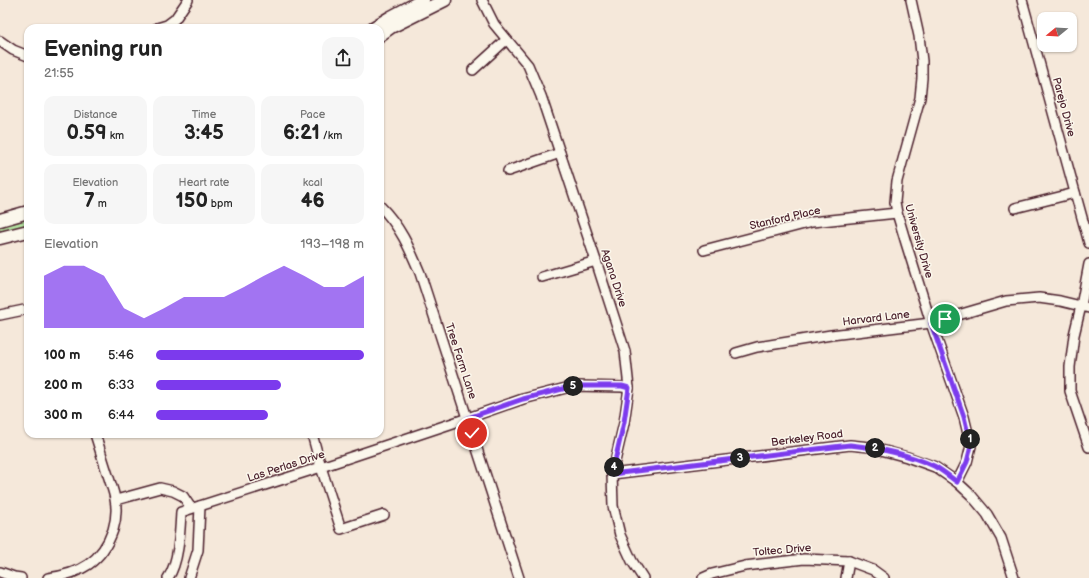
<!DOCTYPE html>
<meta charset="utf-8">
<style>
:root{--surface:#fff;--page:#f6f6f6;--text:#222;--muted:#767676;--accent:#7c3aed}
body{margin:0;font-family:"Balsamiq Sans",sans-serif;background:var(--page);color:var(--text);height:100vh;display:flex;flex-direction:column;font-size:15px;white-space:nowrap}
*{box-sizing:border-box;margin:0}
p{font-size:13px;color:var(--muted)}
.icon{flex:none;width:22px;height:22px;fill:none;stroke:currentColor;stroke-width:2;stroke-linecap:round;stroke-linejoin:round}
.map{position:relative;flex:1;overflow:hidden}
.side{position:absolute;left:24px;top:24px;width:360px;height:414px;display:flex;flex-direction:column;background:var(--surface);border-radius:12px;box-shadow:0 1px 3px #0004}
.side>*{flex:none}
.needle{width:26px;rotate:252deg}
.fabs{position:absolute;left:1037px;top:12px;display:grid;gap:8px}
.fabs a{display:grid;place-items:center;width:40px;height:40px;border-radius:8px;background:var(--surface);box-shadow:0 1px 3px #0004;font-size:20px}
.pin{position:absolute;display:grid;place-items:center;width:34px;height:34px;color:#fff;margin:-17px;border:2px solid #fff;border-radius:50%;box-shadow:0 1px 4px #0007}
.km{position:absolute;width:20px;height:20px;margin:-10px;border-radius:50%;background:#222;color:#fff;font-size:11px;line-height:20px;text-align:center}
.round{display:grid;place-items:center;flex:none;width:42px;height:42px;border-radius:12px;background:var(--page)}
.summary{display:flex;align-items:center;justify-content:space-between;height:68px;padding:0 20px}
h1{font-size:22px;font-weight:700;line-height:30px}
.stats{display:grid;grid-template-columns:repeat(3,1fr);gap:6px;height:68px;padding:4px 20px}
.stats div{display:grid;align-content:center;border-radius:10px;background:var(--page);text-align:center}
.stats b{font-size:20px;font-weight:700}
.stats small{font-size:11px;font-weight:400}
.stats p{font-size:11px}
.chart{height:112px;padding:8px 20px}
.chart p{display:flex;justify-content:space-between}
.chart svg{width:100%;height:72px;margin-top:4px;fill:var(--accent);opacity:.7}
ul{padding:0 20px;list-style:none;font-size:13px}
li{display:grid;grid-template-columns:64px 48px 1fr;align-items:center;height:30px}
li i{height:10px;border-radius:5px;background:var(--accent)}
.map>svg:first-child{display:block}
.green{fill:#b4e3a2;stroke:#7f8166}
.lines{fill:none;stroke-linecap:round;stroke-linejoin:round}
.minor-casing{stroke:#4a1f2b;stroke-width:12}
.secondary-casing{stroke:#4a1f2b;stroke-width:15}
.minor{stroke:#fbf7ec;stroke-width:9}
.secondary{stroke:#fbf7ec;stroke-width:12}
.route-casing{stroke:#fff;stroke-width:8}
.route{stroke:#7c3aed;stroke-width:5}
.labels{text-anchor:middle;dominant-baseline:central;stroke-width:3;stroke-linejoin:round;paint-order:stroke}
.street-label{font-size:11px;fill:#4a1f2b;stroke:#fbf7ec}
</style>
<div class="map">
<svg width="1089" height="578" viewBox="0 0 1089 578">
<rect width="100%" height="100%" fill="#f5e8da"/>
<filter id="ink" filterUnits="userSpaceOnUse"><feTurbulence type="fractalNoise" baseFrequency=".025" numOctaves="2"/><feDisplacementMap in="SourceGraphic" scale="8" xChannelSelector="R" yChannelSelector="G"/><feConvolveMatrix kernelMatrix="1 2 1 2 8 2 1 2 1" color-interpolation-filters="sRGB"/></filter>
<g filter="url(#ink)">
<polygon class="green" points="28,219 28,226 0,233 0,227"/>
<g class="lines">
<g class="minor-casing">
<g id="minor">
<polyline points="482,0 494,24 528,65 541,96 596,261 625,351 629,388 624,423 612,474 613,506 620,535 632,561 643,578"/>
<polyline points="911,0 919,36 922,61 922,78 920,98 897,181 895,202 897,213 906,243 931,323 964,417 971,446 967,462 957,482"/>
<polyline points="1022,0 1089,243"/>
<polyline points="157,28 167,25 175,19 188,0"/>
<polyline points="0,41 13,50 28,56"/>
<polyline points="473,70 506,40"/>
<polyline points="508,171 560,153"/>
<path d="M380 206C400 226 409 247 420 273L519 578"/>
<polyline points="1015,208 1075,193"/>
<polyline points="704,250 812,222 897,213"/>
<polyline points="1089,264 1081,306 1074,335 1070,367 1070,391 1089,447"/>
<polyline points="542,277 596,261"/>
<polyline points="0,315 24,310 28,310"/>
<polyline points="736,353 757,347 831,335 931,323 1006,301 1039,298 1060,301 1089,308"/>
<polyline points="312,434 321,467 341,529 384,515"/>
<polyline points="612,474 850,445 870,447 907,457 935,467 957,482 971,495 987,514 1001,538 1014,578"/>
<polyline points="116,500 160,488 173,491 183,496 191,508"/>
<polyline points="0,572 14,577 21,578"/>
<path d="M48 578C80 574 102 562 113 530 116 520 117 509 115 499 114 492 111 485 109 478 104 464 100 449 95 434"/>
<path d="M168 578C179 562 180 531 181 512L321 467 468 418 523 399 574 386 622 387 629 388"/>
<polyline points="189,578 198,550 200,506"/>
<polyline points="703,578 712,574 745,566 804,559 849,561 873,570 884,578"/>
<polyline points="846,578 849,561"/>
</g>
</g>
<g class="secondary-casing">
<g id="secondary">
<polyline points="373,28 391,17 423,0"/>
<polyline points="380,35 391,27 445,0"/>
<polyline points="0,220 28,212"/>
<polyline points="0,238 28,231"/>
</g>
</g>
<use href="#minor" class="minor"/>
<use href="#secondary" class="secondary"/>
</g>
</g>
<g class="lines" filter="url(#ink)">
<g class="route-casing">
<path id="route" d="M472 433 468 418 523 399 574 386H622L629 388 624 422 612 474 850 445C878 448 908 454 934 466 942 470 950 477 957 482L967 462 971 446 964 417 931 323 945 319"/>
</g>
<use href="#route" class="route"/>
</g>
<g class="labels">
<g class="street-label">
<text transform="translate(1064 107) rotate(75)">Parejo Drive</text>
<text transform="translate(785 218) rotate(-13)">Stanford Place</text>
<text transform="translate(919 241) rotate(74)">University Drive</text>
<text transform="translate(614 278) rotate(72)">Agana Drive</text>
<text transform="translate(876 318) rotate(-7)">Harvard Lane</text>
<text transform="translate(461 361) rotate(72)">Tree Farm Lane</text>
<text transform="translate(807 438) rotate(-7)">Berkeley Road</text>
<text transform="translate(286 466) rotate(-18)">Las Perlas Drive</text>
<text transform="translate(782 550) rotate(-5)">Toltec Drive</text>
</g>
</g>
</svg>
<div class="fabs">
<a><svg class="needle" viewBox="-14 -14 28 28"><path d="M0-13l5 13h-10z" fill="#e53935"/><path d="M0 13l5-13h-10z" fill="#767676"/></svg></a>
</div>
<div class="pin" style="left:945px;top:319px;background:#1e9e55"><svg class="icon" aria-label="arrive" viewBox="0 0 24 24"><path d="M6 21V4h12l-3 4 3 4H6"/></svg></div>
<div class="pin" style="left:472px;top:433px;background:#d93025"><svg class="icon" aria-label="check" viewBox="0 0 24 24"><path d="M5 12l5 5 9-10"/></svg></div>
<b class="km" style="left:970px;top:439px">1</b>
<b class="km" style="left:875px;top:448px">2</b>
<b class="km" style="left:740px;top:458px">3</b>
<b class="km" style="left:614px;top:467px">4</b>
<b class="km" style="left:573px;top:386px">5</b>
<section class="side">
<div class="summary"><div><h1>Evening run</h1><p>21:55</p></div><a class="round"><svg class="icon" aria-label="share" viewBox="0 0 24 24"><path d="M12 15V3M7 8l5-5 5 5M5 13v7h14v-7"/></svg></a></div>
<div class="stats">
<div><p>Distance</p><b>0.59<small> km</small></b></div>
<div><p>Time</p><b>3:45</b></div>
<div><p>Pace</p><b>6:21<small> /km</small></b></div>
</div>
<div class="stats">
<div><p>Elevation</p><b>7<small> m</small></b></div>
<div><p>Heart rate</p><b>150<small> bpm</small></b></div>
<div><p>kcal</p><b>46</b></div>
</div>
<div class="chart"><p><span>Elevation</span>193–198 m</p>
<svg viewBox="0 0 160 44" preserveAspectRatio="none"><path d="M0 44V12L10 6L20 6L30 12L40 32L50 38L60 32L70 25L80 25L90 25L100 19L110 12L120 6L130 12L140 19L150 19L160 12V44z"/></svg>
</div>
<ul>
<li><b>100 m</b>5:46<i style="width:100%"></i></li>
<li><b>200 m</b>6:33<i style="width:60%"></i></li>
<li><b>300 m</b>6:44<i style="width:54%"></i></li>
</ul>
</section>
</div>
